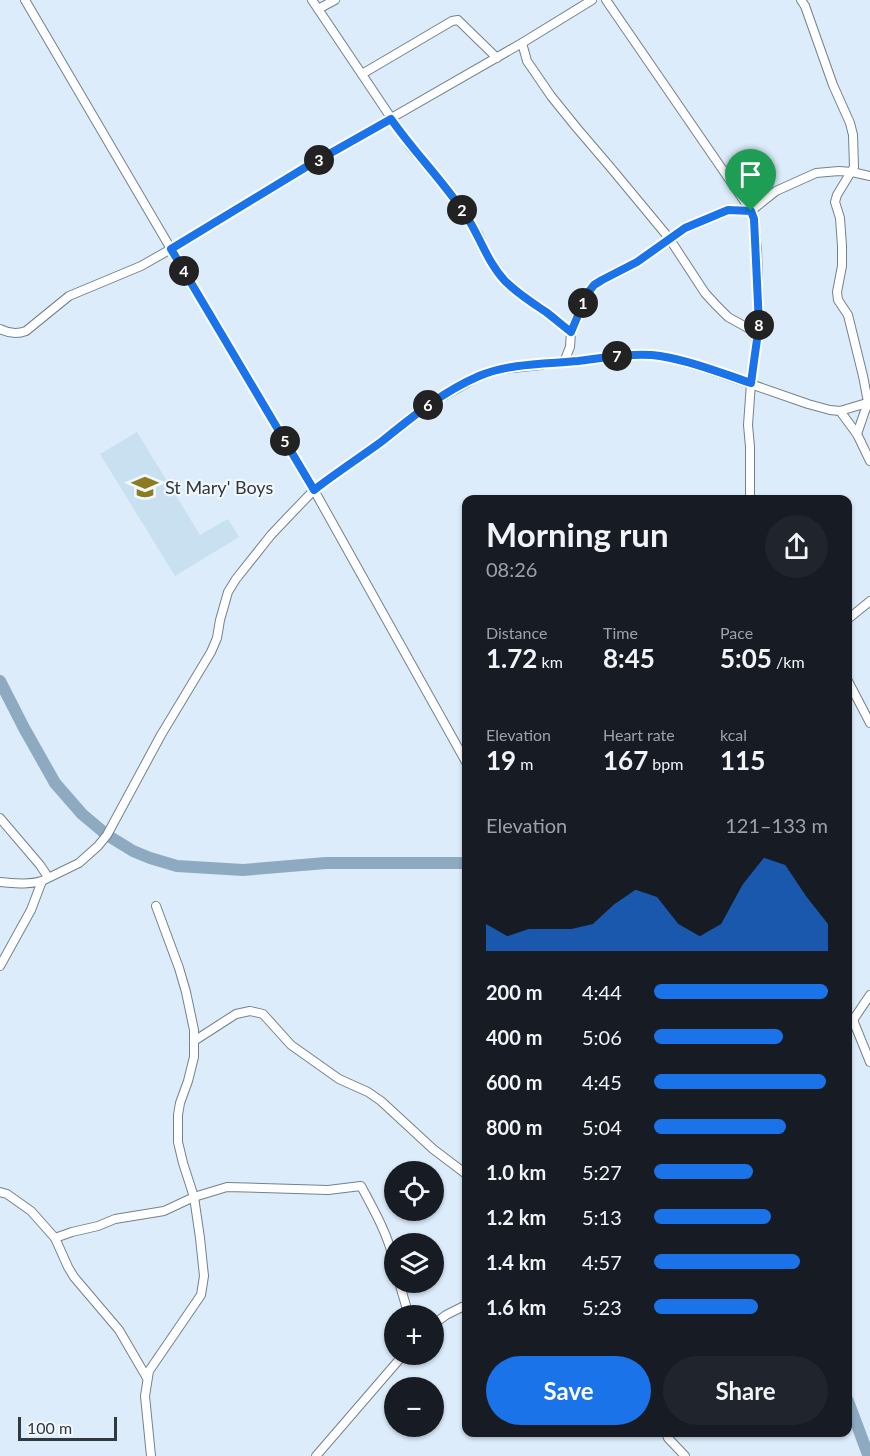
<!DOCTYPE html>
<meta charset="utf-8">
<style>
:root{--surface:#171b24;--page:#20242c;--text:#f1f3f6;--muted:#9ea1a6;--accent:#1a73e8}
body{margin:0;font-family:Lato,sans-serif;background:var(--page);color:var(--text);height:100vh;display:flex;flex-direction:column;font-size:22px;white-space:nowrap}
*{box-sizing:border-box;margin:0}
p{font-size:20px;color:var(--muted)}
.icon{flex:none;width:33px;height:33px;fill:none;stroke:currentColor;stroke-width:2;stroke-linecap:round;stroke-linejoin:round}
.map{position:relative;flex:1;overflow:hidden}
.details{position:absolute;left:462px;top:495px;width:390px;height:942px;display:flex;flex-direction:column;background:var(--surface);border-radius:12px;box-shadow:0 2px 4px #0004}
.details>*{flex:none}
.buttons{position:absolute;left:384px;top:1161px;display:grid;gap:12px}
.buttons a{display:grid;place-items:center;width:60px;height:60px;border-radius:50%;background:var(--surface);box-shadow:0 2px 4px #0004;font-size:30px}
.scale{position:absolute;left:18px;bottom:15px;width:99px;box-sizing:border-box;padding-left:6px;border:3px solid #32393e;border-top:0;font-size:16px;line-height:21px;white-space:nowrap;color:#32393e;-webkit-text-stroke:4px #f1f8fd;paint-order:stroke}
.pin{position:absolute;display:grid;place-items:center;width:51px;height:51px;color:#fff;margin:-62px -26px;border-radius:50% 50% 50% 0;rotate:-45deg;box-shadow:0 0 6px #0007}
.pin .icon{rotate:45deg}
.km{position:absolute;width:30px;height:30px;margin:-15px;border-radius:50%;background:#222;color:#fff;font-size:16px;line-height:30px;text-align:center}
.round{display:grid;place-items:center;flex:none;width:63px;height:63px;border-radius:32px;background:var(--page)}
.headline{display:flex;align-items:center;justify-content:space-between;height:102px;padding:0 24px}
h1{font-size:33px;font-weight:700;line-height:45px}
.figures{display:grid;grid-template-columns:repeat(3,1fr);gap:9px;height:102px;padding:6px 24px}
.figures div{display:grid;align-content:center}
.figures b{font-size:26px;font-weight:700}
.figures small{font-size:16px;font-weight:400}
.figures p{font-size:16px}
.chart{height:168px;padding:12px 24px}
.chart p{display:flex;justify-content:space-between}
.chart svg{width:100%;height:108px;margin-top:6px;fill:var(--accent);opacity:.7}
.action{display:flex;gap:12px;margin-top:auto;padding:12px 24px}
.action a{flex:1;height:69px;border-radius:36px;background:var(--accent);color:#fff;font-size:24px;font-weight:700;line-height:69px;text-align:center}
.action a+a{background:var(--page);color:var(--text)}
ul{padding:0 24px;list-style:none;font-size:20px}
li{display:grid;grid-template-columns:96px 72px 1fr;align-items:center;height:45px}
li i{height:15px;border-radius:8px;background:var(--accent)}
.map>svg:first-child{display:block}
.built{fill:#c9e0f1}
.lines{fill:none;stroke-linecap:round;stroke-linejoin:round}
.river{stroke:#8daac1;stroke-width:12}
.street-casing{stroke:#72828d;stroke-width:10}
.street{stroke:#fff;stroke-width:8}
.route-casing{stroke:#fff;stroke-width:12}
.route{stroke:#1a73e8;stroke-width:8}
.labels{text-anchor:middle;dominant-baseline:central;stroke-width:4.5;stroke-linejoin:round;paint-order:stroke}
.poi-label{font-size:18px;fill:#32393e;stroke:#f1f8fd;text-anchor:start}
</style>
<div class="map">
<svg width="870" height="1456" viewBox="0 0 870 1456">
<rect width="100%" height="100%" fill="#dcecfa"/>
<polygon class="built" points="137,432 200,535 228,519 239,537 175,576 100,454"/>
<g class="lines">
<g class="river">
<polyline points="0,681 24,728 55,783 82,814 107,835 133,851 150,858 177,866 243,870 326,863 466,863"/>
<polyline points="848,1401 867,1452"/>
</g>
<g class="street-casing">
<g id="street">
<polyline points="25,0 171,249 314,490 466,762"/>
<polyline points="312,0 410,146 454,198 463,212 478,234 492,265 504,280 521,295 548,313 571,332"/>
<polyline points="801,0 805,6 833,85 850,123 853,135 854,167 837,195 835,202 840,218 842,246 842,266 837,292 838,300 848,315 863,376 868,402 857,434"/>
<polyline points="318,9 335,0"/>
<polyline points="522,43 527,61 551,96 576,127 611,168 669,238 705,293 716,305 728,317 755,332 758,338"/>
<polyline points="362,74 452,21 458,20 497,58"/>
<path d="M0 329C8 333 18 334 26 331L69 296 141 266 171 249 306 167 522 43 592 0"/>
<polyline points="564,362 570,347 571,332 578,312 587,294 594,285 602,280 637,262 685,228 728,210 751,211 606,0"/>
<polyline points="840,411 857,434 870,461"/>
<polyline points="750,500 750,447 748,425 751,383 759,325 757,249 754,225 754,219 751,211 776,191 816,173 839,171 852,172 870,176"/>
<polyline points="848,619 870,601"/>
<polyline points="848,681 870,723"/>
<polyline points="0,818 40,865 48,877"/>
<path d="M0 882C14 883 28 885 42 881L79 863 98 846 107 835 161 735 211 652 217 638 220 620 228 592 236 579 271 535 289 516 314 490 378 444 424 407 478 377 495 370 541 365 550 362H564L623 356 657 355 702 367 808 404 830 410 840 411 870 402"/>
<polyline points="0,966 31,910 42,881"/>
<polyline points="853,1020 870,1062"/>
<polyline points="848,1025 853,1020 870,995"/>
<polyline points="194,1041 236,1014 250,1011 263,1014 291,1045 339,1079 368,1092 381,1101 433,1149 466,1174"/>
<polyline points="0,1192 7,1194 31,1211 55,1238 68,1267 74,1277 119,1330 147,1378"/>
<path d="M55 1238 72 1232 98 1226 115 1219 164 1211 194 1197 227 1187 328 1190 361 1186C374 1210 388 1235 394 1261"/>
<polyline points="399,1282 409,1316"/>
<polyline points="434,1324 446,1315 466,1305"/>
<polyline points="666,1432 668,1438 685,1456"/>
<polyline points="151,1456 145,1396 149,1371 201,1295 204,1276 200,1238 194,1197 183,1163 178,1142 178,1115 180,1103 188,1081 194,1057 194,1030 186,992 179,968 156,906"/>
<polyline points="316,1456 404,1354"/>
</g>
</g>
<use href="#street" class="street"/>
</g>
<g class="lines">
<g class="route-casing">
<path id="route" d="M391 119C414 152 443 181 465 214 480 236 487 262 505 281 518 294 531 302 546 312 554 318 563 326 571 332L587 294 594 285 602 280 637 262 685 228 728 210 751 211 754 219 759 325 751 383C721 373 691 361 660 356 637 352 601 358 578 361 546 364 510 363 479 376 442 392 412 417 381 442 359 458 336 473 314 490L171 249 306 167Z"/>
</g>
<use href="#route" class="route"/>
</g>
<defs>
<g id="school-bare" transform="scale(2.07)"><path d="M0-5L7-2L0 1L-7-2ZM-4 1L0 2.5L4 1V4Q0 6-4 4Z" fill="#8c7b21" stroke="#f1f8fd" stroke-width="2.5" paint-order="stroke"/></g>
</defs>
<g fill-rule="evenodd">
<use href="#school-bare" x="145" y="487"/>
</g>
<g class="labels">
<g class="poi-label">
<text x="165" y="487">St Mary' Boys</text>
</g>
</g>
</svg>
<div class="buttons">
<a><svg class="icon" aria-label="locate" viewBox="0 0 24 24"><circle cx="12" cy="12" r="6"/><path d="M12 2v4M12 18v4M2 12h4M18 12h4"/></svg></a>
<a><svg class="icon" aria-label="layers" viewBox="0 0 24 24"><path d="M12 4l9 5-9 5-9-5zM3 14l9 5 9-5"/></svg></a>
<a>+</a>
<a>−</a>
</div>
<div class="scale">100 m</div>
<div class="pin" style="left:751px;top:211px;background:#1e9e55"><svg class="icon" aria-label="arrive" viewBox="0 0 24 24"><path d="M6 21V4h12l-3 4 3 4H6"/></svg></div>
<b class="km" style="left:583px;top:303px">1</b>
<b class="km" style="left:462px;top:210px">2</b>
<b class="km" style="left:319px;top:160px">3</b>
<b class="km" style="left:184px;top:271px">4</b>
<b class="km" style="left:285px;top:441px">5</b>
<b class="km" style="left:428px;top:405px">6</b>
<b class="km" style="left:617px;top:356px">7</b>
<b class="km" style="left:759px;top:325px">8</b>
<section class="details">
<div class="headline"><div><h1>Morning run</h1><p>08:26</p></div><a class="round"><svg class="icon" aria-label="share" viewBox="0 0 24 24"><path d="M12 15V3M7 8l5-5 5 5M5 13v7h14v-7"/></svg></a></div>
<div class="figures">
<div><p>Distance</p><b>1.72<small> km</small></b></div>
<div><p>Time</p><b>8:45</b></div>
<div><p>Pace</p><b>5:05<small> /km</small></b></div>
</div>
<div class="figures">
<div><p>Elevation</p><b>19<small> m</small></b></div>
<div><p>Heart rate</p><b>167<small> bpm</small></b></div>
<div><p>kcal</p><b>115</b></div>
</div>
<div class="chart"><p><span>Elevation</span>121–133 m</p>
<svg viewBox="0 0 160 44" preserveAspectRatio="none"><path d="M0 44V33L10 38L20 35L30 35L40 35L50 33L60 25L70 19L80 22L90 33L100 38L110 33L120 17L130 6L140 9L150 22L160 33V44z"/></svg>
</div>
<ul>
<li><b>200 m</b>4:44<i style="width:100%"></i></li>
<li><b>400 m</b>5:06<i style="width:74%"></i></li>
<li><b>600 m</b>4:45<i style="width:99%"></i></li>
<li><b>800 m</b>5:04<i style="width:76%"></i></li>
<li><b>1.0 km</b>5:27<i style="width:57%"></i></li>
<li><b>1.2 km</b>5:13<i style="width:67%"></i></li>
<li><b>1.4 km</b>4:57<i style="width:84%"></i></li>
<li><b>1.6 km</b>5:23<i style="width:60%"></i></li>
</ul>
<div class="action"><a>Save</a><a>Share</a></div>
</section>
</div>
